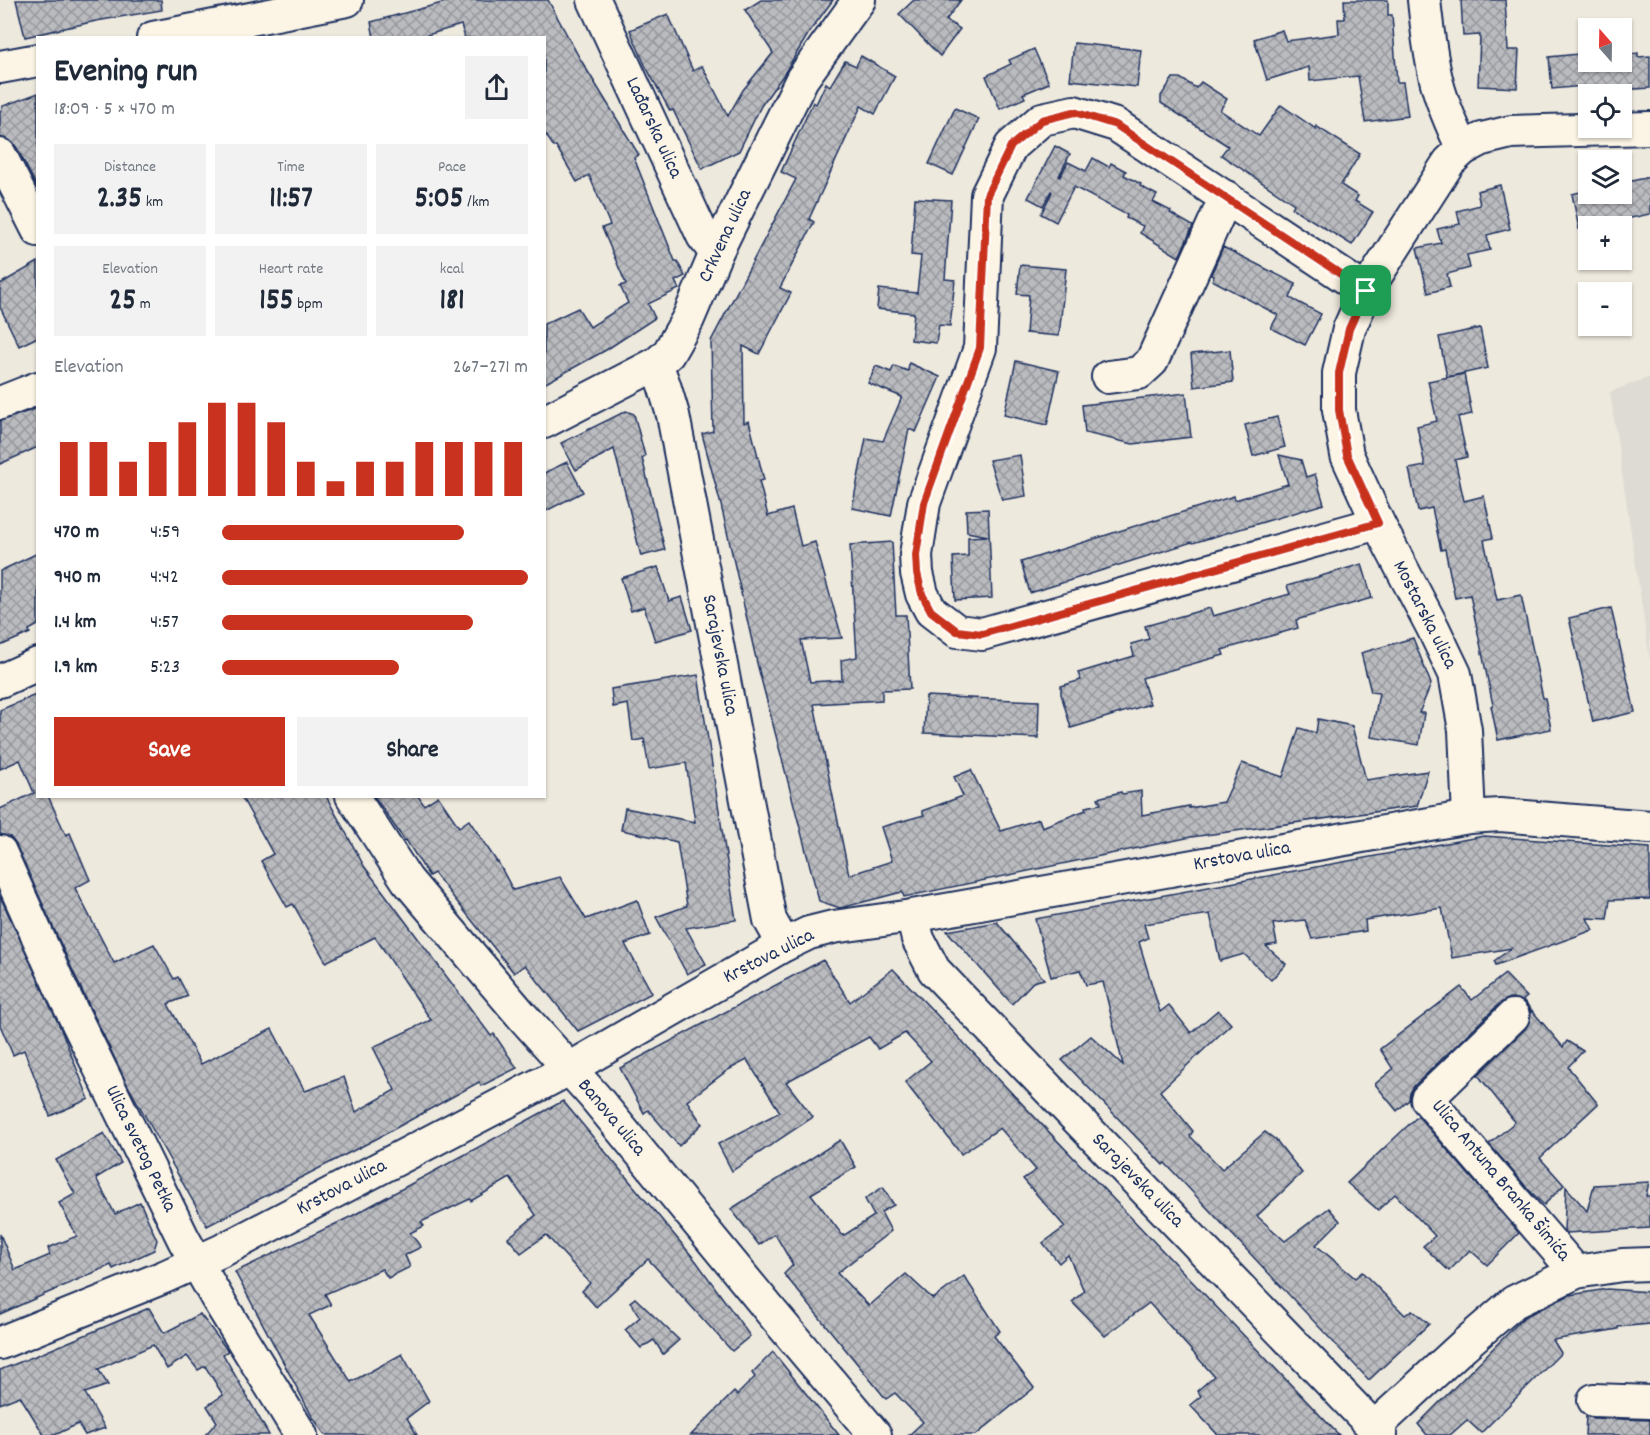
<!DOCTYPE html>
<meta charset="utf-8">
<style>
:root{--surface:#fff;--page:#f2f2f3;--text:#1f2937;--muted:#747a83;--accent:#c8321e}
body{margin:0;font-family:Dekko,sans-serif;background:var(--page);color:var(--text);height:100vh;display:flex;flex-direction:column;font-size:22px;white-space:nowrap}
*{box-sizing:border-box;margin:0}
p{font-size:20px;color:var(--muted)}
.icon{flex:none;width:33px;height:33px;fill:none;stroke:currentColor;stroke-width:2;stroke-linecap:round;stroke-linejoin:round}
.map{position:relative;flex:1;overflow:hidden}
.side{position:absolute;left:36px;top:36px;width:510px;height:762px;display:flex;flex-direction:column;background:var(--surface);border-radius:0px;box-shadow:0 2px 4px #0004}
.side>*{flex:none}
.needle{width:39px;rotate:340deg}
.fabs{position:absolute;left:1578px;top:18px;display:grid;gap:12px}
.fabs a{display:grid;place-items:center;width:54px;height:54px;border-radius:0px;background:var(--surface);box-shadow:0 2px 4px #0004;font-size:30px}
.pin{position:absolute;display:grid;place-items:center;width:51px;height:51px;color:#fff;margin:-26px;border-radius:12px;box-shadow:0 3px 9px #0006}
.round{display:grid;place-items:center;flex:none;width:63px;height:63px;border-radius:0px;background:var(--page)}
.summary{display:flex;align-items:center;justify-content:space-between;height:102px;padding:0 18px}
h1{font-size:33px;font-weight:700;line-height:45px}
.metrics{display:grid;grid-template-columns:repeat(3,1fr);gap:9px;height:102px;padding:6px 18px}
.metrics div{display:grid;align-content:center;border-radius:0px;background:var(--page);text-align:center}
.metrics b{font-size:30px;font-weight:700}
.metrics small{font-size:16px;font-weight:400}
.metrics p{font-size:16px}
.chart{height:168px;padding:12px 18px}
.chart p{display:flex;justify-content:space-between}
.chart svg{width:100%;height:108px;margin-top:6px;stroke:var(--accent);stroke-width:6}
.primary-button{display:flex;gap:12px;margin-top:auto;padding:12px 18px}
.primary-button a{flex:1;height:69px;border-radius:0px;background:var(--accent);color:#fff;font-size:24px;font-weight:700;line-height:69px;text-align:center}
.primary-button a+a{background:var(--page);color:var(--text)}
ul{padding:0 18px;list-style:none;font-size:20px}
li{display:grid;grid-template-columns:96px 72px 1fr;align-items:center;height:45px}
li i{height:15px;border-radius:8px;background:var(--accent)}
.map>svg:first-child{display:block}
.built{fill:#dedbd4}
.building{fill:url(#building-cross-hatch);stroke:#1b2f5e;stroke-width:1.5}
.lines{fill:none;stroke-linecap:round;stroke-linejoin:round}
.minor-casing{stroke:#1b2f5e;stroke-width:36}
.minor{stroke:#fcf5e5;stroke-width:32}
.route-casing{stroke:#fff;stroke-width:12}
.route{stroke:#c8321e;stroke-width:8}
.labels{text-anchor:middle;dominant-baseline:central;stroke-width:4.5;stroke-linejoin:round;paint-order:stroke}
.street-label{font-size:20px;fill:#1b2f5e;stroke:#fcf5e5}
</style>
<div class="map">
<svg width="1650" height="1435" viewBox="0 0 1650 1435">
<defs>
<pattern id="building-cross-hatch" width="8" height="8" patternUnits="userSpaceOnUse" patternTransform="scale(1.5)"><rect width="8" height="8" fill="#babbbe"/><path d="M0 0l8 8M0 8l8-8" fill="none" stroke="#96989e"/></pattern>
</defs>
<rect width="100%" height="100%" fill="#eee9dd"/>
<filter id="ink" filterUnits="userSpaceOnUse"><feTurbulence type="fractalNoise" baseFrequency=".0167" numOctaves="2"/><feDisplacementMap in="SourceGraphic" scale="12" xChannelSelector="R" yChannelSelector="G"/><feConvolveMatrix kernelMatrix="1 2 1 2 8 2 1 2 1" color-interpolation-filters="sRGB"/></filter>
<g filter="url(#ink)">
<polygon class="built" points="1650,377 1650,661 1610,392"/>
<g class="building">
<polygon points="16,0 161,0 162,10 96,21 25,37"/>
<polygon points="453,0 548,0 579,57 639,155 634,158 675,261 677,261 685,276 675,281 679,289 648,304 655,318 606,350 544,384 544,324 578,308 590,327 628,303 620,286 626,284 602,228 610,225 589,175 577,182 556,146 554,147 544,132 544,38 465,38 461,25 417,38 374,38 371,22"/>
<polygon points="761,0 833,0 810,31 784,74 761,106 739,151 702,169 673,110 670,111 645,65 630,30 668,14 693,71 702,66 728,116 743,90 773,53 745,10"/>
<polygon points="914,0 961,0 946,20 960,29 940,56 899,14"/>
<polygon points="1344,0 1388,0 1388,15 1392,15 1397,82 1403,82 1408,116 1365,122 1358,76 1310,81 1309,67 1267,80 1254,39 1282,30 1286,41 1339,34 1338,19 1345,19"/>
<polygon points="1461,0 1505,0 1508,50 1519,50 1517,88 1478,86 1480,35 1463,36"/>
<polygon points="1074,43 1141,50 1137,87 1070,80"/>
<polygon points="1034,49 1049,83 1023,94 1025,98 1000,109 986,76 1011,64 1009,60"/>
<polygon points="1588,53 1588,62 1622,62 1622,55 1638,53 1638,57 1650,56 1650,88 1606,91 1606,86 1585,89 1584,86 1552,89 1549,57"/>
<polygon points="861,56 895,76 875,114 861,106 809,219 814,222 780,288 791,293 759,354 743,346 744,423 749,421 764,480 759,481 768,516 792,509 801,546 815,542 842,638 801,640 810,682 842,680 841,660 857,657 850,545 892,542 896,615 906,615 910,689 882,690 882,700 814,704 849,875 892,861 881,827 924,815 922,811 963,796 954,777 971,770 1001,831 1039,819 1042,827 1086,810 1085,807 1101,804 1098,798 1121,792 1122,794 1141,791 1142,815 1189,806 1189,808 1224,802 1242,763 1283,777 1299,728 1316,733 1318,719 1352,726 1366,780 1428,771 1417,806 1191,837 904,897 902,892 844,907 840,908 819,901 757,663 721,505 702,434 713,431 711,341 796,179 781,172 813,102 816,104 826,83 830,86 845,61 856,66"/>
<polygon points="1173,78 1180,78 1196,88 1201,82 1227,99 1220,110 1259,136 1281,105 1316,129 1316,126 1360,154 1341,185 1358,196 1355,201 1373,212 1352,245 1292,208 1294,204 1221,155 1228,146 1161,103 1161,96"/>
<polygon points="38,93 38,189 16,146 9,140 0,137 0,112 3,106"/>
<polygon points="955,108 979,119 953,175 929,164"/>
<polygon points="1055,146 1070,154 1059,176 1060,177 1068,162 1086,171 1093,158 1109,167 1111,163 1126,171 1124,175 1141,184 1140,186 1157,195 1153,202 1171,211 1170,213 1193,226 1179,257 1140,233 1143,226 1126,218 1127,215 1074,187 1056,222 1041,214 1052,192 1051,191 1043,206 1028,198"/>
<polygon points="1650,177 1650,214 1579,229 1572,194 1588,190 1588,194 1622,194 1622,183"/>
<polygon points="1500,185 1510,229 1487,235 1490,250 1467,255 1470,268 1447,274 1450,287 1428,293 1417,248 1441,243 1437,229 1460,224 1457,211 1480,205 1477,191"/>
<polygon points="915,198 951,200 945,279 955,280 950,326 939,325 936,343 911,340 914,313 877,309 879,289 917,293 921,256 911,255"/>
<polygon points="1223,247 1296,284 1290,298 1321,314 1305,345 1271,328 1278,315 1212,280 1214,276 1211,275"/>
<polygon points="38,262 38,337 19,346 0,307 0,284"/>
<polygon points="1020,265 1066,269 1059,336 1026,333 1029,295 1017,294"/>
<polygon points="1480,328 1488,368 1447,377 1439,337"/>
<polygon points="1230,350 1233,382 1194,387 1191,354"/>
<polygon points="1016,361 1059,371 1047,425 1004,415"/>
<polygon points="909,363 940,377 916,432 909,429 891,516 852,508 866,438 883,441 902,397 868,383 876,366 891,372 894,366 908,371"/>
<polygon points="1464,374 1472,414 1458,417 1467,457 1455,460 1464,501 1484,496 1493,538 1484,540 1497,600 1521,595 1543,698 1545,698 1551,729 1498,740 1491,706 1493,705 1470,595 1455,598 1445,549 1441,550 1432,508 1418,511 1409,469 1425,466 1417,426 1437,421 1428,381"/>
<polygon points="1186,393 1191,437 1133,444 1085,433 1082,405"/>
<polygon points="38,408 38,447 0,464 0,421"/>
<polygon points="626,411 634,414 645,456 642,458 665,550 641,556 614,449 576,470 561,443"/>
<polygon points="1277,417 1285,447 1253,456 1245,425"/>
<polygon points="1020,455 1026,496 1002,500 989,460"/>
<polygon points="1279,455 1301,460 1306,477 1315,474 1324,504 1193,543 1192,542 1030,593 1021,562 1154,520 1154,521 1234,496 1235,500 1288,484"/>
<polygon points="567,462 583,492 544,512 544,473"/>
<polygon points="988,509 992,598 955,600 953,557 968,556 968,537 988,536 967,532 966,510"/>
<polygon points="38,553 38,625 29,630 30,633 0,646 0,571"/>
<polygon points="1362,564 1372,598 1296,620 1298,628 1222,650 1224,655 1142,678 1150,704 1071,728 1061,694 1061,686 1081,680 1078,673 1134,656 1131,644 1149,639 1145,626 1210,608 1213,616 1290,594 1287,586"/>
<polygon points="658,567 669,601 682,597 692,630 655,641 644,607 631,611 621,578"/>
<polygon points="1611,608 1635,712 1593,722 1569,618"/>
<polygon points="1413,638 1431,684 1419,713 1424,713 1419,745 1371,737 1379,693 1371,692 1361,653"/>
<polygon points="698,675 736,920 686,928 706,964 687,974 656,917 687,906 677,842 621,830 625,808 695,822 686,763 649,769 644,739 633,741 628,704 613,707 611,689"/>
<polygon points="38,694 38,796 48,796 66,835 70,833 90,880 75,888 114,963 154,944 174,979 178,977 188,996 168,1004 201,1064 272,1029 305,1091 344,1077 356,1112 395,1090 373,1047 431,1020 375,937 326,962 293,904 287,907 261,861 273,854 241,796 326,796 364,866 491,1036 494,1034 517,1068 481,1086 479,1082 376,1139 207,1226 127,1084 78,982 16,845 10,837 0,834 0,809 34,793 20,760 0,769 0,710"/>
<polygon points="926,696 1039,701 1038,738 924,733"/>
<polygon points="374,796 418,796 424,805 438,796 459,827 469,820 497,862 498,862 513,890 560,877 586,919 637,900 650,935 625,944 652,993 578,1031 525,965 514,973 434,873 429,876 406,840 405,841"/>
<polygon points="1484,836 1650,848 1650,899 1610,900 1607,919 1587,918 1593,930 1496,965 1494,961 1512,948 1452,958 1442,908 1365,920 1366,931 1312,939 1305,920 1273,924 1277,944 1266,946 1286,964 1271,980 1244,954 1220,961 1210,914 1144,924 1148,938 1139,942 1160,1012 1169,1005 1191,1033 1218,1010 1231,1024 1160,1091 1193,1131 1190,1136 1222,1169 1265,1132 1276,1140 1302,1173 1257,1216 1285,1241 1329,1208 1340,1221 1316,1245 1355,1278 1362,1272 1405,1315 1412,1310 1429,1324 1369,1380 1165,1163 1163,1165 1062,1060 1091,1036 1123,1065 1103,982 1086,985 1080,970 1051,977 1035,919"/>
<polygon points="0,896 60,1027 89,1099 50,1116 24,1050 13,1055 0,1025"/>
<polygon points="997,922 1044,979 1033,982 1012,1004 947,931"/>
<polygon points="823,960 850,1002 893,969 1339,1435 1218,1435 1190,1405 1201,1396 1197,1391 1214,1376 1149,1303 1105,1336 1072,1302 1084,1291 1068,1255 1059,1263 1043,1243 1065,1227 1023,1179 1036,1170 1000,1128 961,1154 905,1082 931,1061 905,1033 878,1049 869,1037 786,1082 813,1117 732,1171 718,1144 780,1112 747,1060 728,1070 687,1101 702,1124 679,1146 648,1110 644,1113 620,1068"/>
<polygon points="1505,974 1527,997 1523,1000 1563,1047 1567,1041 1583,1051 1568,1067 1598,1104 1540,1158 1564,1185 1544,1205 1529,1190 1489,1144 1515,1122 1478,1075 1526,1028 1530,1020 1531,1012 1525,1003 1517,999 1509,998 1500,1003 1414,1086 1410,1093 1409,1100 1397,1111 1375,1084 1393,1069 1380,1049 1461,987 1472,1000"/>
<polygon points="563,1101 696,1261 750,1336 732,1351 648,1259 596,1307 582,1291 590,1283 546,1235 521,1253 508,1238 536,1215 510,1178 471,1201 470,1199 421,1222 424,1226 410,1233 421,1247 405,1255 410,1267 388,1278 382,1269 325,1294 331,1305 309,1315 351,1382 402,1354 429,1401 407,1418 417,1435 325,1435 312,1416 235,1272 352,1216"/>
<polygon points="1418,1116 1519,1233 1487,1265 1470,1250 1449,1271 1423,1246 1435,1236 1395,1194 1378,1210 1347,1183"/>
<polygon points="104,1133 121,1163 96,1178 115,1214 140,1202 157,1240 154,1250 113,1269 111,1265 0,1314 0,1234 15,1270 50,1255 48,1248 77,1236 59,1203 75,1194 56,1160"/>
<polygon points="840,1140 856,1167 811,1194 843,1236 874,1216 865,1199 883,1187 894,1205 881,1212 891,1231 837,1273 869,1306 906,1274 933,1299 964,1276 1000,1331 994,1336 1034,1388 976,1435 909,1435 923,1422 895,1393 886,1399 784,1274 793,1265 775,1234 759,1245 731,1209"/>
<polygon points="1649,1182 1646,1196 1650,1196 1650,1228 1566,1233 1564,1231 1566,1187 1587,1211 1594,1185"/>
<polygon points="1607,1289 1650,1292 1650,1324 1618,1327 1618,1329 1553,1340 1561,1353 1481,1433 1467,1420 1450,1435 1427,1435 1418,1424 1524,1317 1570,1295"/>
<polygon points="635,1298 679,1340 663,1354 654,1340 641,1348 625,1330 640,1317 630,1302"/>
<polygon points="149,1308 164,1333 200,1314 228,1351 223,1354 269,1435 205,1435 217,1422 207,1406 223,1395 205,1366 198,1370 187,1356 167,1369 153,1345 98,1369 108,1385 85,1393 105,1428 85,1435 78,1424 55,1435 44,1435 20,1396 0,1404 0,1370 45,1352"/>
<polygon points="773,1352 839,1435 691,1435 734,1392 737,1395 755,1377 752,1373"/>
<polygon points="1586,1416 1593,1418 1650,1420 1650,1435 1585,1435"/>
</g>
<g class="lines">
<g class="minor-casing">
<g id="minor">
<polyline points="594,0 703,236 716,253"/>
<path d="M1424 0C1427 28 1430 56 1437 83 1443 106 1453 128 1463 149"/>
<polyline points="153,38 347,0"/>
<polyline points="0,67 38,60"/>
<polyline points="0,155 38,230"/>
<polyline points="1366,291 1116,125 1074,112 1042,119 1011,146 987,195 980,348 924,503 916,555 917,573 922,594 931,611 957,631 982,634 1378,523"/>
<polyline points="656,364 664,385 673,415 770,920 784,945"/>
<polyline points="1108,377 1139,373 1152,361 1226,197"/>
<polyline points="0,403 38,388"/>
<polyline points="544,422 656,364 668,354 688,319 716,253 802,79 859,0"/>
<polyline points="0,681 38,664"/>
<polyline points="352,796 407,880 523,1017 594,1096 773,1314 875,1435"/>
<polyline points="1469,817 1465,730 1455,674 1433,628 1378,523 1347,455 1339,410 1339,373 1349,329 1366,291 1449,162 1463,149 1482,139 1511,132 1650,128"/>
<polyline points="0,852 64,995 184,1240 217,1298 301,1435"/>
<polyline points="912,916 918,939 934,970 1381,1435"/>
<polyline points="1513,1016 1427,1099 1576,1272"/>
<polyline points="0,1343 164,1277 223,1250 569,1069 784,945 809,933 833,927 912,916 1469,817 1500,815 1650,827"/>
<polyline points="1594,1400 1650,1402"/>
<polyline points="1375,1427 1464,1345 1514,1302 1576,1272 1622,1265 1650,1264"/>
</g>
</g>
<use href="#minor" class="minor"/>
</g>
</g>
<g class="lines" filter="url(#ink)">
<g class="route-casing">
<polygon id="route" points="1074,112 1116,125 1366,291 1349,329 1339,373 1339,410 1347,455 1378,523 982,634 957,631 931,611 922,594 917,573 916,555 924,503 980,348 987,195 1011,146 1042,120"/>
</g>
<use href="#route" class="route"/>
</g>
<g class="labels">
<g class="street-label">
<text transform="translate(653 128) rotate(65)">Lađarska ulica</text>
<text transform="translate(726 236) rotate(-65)">Crkvena ulica</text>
<text transform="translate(1424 615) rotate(63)">Mostarska ulica</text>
<text transform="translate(719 655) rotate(79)">Sarajevska ulica</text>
<text transform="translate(1242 857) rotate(-10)">Krstova ulica</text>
<text transform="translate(769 957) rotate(-27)">Krstova ulica</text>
<text transform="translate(611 1118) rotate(50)">Banova ulica</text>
<text transform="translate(140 1149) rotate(64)">Ulica svetog Petka</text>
<text transform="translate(1137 1181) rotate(46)">Sarajevska ulica</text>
<text transform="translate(1500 1181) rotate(50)">Ulica Antuna Branka Šimića</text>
<text transform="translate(342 1188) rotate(-28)">Krstova ulica</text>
</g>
</g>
</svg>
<div class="fabs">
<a><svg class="needle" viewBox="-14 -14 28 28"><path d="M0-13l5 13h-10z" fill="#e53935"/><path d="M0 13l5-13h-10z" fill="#747a83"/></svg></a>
<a><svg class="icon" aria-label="locate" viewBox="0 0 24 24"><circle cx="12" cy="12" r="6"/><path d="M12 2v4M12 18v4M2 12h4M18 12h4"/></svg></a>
<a><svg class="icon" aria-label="layers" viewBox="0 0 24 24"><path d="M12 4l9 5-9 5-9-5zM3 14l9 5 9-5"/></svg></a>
<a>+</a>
<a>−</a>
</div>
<div class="pin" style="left:1366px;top:291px;background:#1e9e55"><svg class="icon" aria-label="arrive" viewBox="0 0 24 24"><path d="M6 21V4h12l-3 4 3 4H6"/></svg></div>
<section class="side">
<div class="summary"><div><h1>Evening run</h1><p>18:09 · 5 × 470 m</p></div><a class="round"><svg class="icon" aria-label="share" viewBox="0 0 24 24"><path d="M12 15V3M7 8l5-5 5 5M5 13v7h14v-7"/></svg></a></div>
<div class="metrics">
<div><p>Distance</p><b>2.35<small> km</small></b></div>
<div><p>Time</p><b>11:57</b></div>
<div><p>Pace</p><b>5:05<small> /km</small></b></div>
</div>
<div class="metrics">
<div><p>Elevation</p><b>25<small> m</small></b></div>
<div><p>Heart rate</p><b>155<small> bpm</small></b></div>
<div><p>kcal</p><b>181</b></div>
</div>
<div class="chart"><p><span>Elevation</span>267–271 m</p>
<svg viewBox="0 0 160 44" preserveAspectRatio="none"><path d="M5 44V22M15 44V22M25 44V30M35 44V22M45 44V14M55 44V6M65 44V6M75 44V14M85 44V30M95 44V38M105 44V30M115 44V30M125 44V22M135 44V22M145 44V22M155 44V22"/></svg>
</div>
<ul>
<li><b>470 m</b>4:59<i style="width:79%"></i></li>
<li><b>940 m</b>4:42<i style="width:100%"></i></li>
<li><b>1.4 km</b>4:57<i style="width:82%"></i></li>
<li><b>1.9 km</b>5:23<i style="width:58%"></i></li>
</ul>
<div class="primary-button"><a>Save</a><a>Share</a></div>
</section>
</div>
